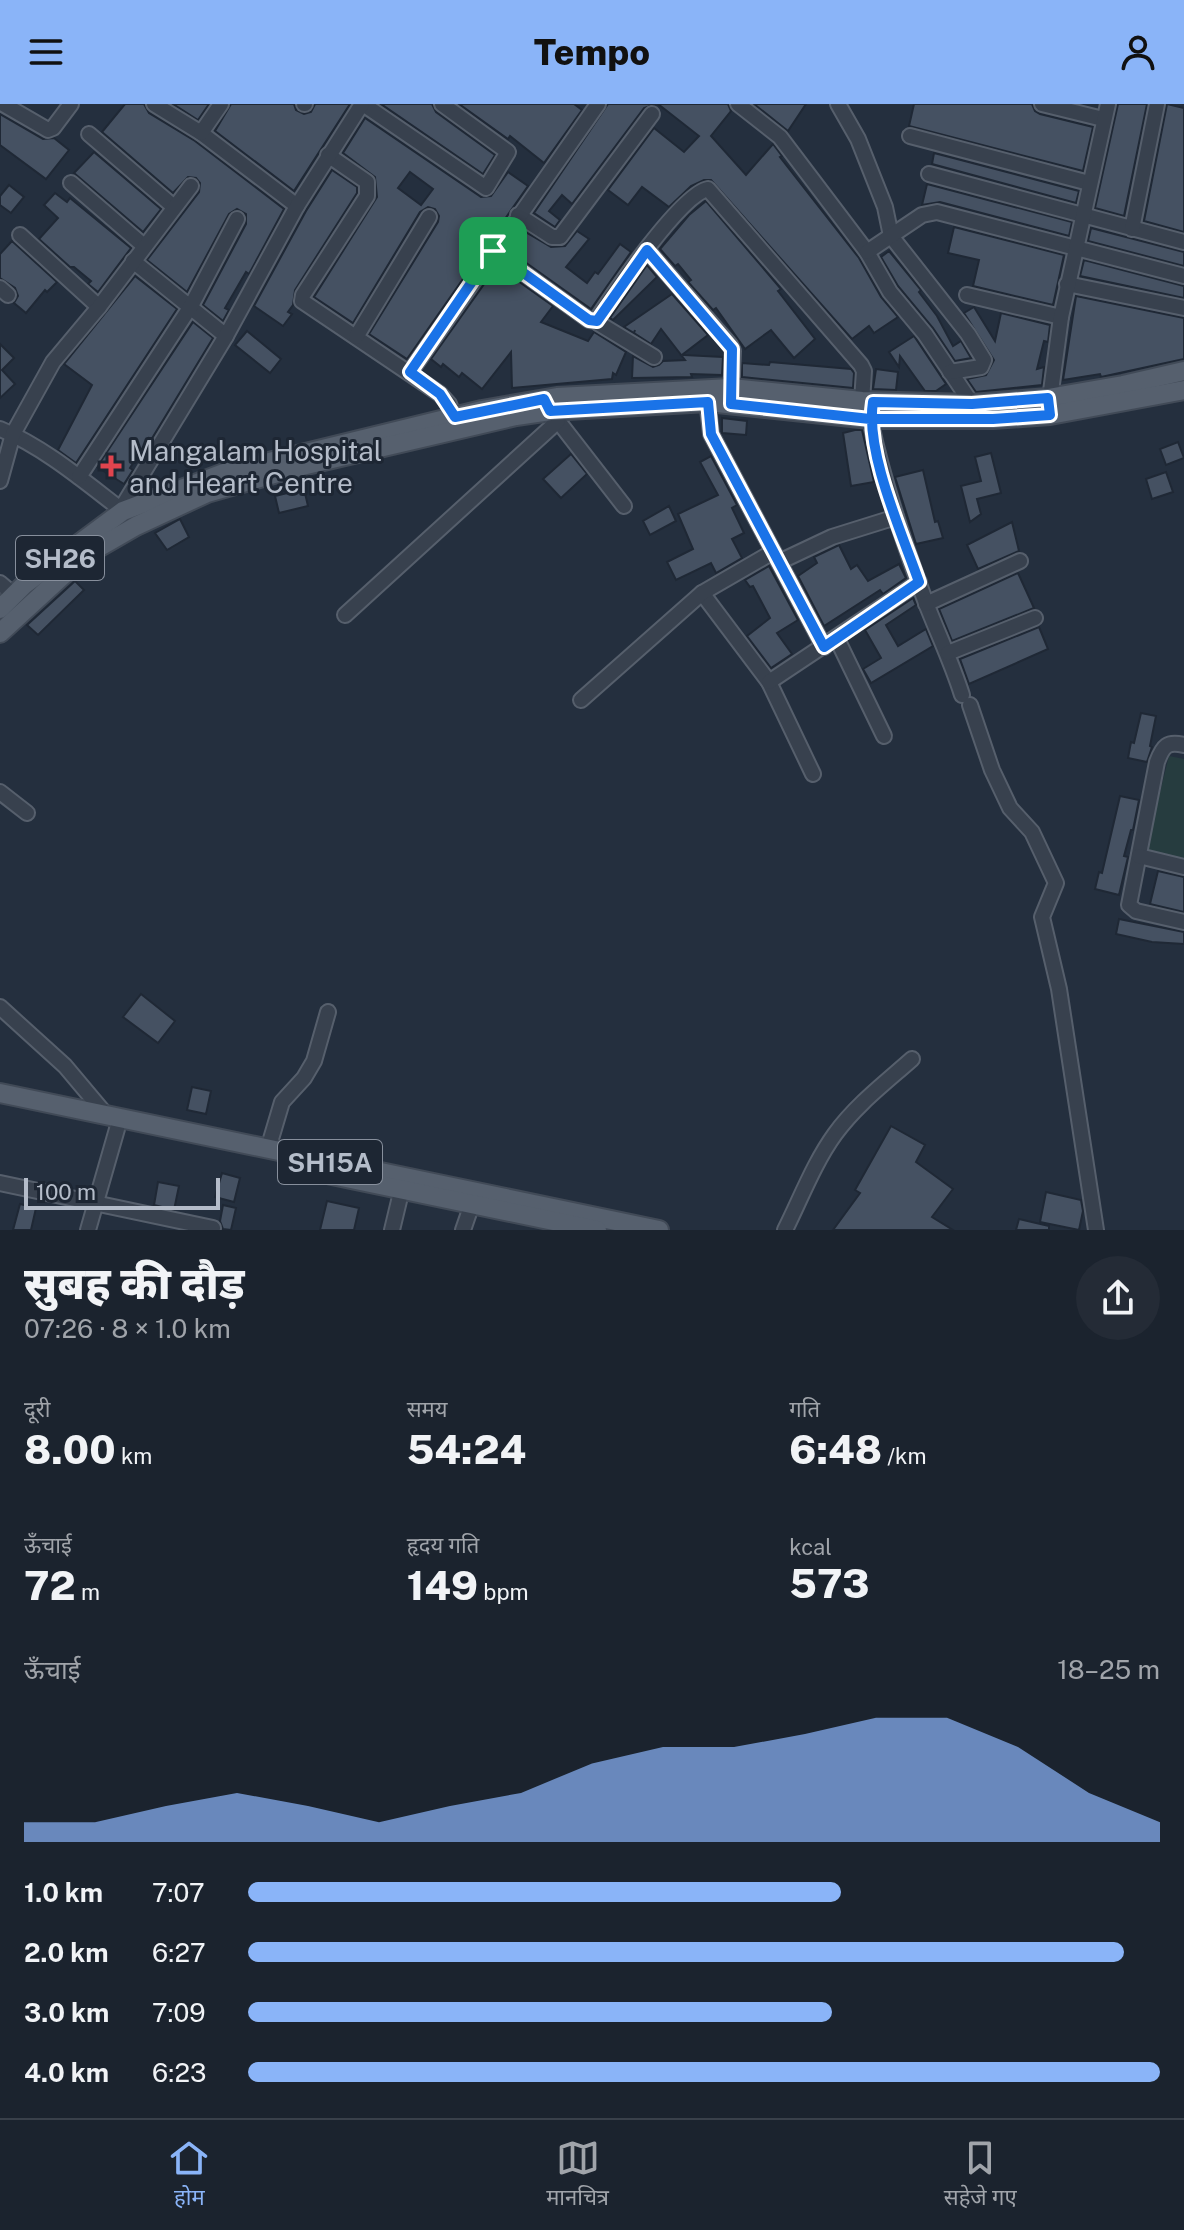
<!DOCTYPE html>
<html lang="hi">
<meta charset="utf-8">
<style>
:root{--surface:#1b232e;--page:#242b36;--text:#f1f3f6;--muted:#a0a4aa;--line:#39404a;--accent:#8ab4f8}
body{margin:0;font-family:"Public Sans","Noto Sans Devanagari",sans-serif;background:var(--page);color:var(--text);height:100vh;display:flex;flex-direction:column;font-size:30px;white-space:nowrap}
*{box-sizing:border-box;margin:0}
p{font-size:26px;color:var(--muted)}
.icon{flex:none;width:44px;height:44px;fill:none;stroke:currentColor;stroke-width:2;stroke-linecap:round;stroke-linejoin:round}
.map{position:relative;height:1126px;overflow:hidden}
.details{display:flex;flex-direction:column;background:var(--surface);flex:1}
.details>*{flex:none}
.scale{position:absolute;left:24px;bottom:20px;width:196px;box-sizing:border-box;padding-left:8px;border:4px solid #b4bcc9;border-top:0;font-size:22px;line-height:28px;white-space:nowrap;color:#b4bcc9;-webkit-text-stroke:6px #1d2633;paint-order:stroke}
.pin{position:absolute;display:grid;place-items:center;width:68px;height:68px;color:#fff;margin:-34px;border-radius:16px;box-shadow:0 4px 12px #0006}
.round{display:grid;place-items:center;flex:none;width:84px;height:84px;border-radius:42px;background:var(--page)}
.summary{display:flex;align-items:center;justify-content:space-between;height:136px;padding:0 24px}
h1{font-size:44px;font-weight:800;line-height:60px}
.figures{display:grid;grid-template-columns:repeat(3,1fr);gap:12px;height:136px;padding:8px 24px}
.figures div{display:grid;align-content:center}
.figures b{font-size:40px;font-weight:800}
.figures small{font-size:22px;font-weight:400}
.figures p{font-size:22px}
.chart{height:224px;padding:16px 24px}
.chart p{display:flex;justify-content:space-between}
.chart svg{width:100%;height:144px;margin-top:8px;fill:var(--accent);opacity:.7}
ul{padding:0 24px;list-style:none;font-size:26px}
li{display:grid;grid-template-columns:128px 96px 1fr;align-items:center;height:60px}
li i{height:20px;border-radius:10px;background:var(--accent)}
header{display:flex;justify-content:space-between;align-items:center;height:104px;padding:0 24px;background:var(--accent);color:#111;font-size:36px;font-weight:800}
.dock{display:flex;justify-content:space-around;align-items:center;height:112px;border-top:2px solid var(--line);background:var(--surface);font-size:22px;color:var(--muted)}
.dock a{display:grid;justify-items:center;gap:4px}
.dock .on{color:var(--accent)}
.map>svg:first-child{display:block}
.green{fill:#263c3f}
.building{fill:#455162;stroke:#1f2835;stroke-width:2;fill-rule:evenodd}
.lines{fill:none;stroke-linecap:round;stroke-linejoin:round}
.minor-casing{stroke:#565f6c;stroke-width:18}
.major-casing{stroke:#414a57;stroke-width:22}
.minor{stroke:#38414e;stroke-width:14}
.major{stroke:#56606e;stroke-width:18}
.route-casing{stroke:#fff;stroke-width:16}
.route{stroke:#1a73e8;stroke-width:10}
.health-dot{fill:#e0444e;stroke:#1d2633;stroke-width:3}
.labels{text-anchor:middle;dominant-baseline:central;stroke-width:6;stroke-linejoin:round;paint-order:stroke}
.shield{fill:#1d2633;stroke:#878f9c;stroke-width:2}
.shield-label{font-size:26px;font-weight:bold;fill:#b4bcc9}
.poi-label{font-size:28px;fill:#b4bcc9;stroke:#1d2633;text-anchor:start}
</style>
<header><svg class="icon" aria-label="menu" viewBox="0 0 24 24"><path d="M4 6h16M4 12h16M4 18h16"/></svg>Tempo<svg class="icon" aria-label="person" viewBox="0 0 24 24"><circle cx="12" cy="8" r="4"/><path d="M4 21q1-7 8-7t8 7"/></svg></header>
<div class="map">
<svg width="1184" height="1126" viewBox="0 0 1184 1126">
<rect width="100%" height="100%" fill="#242f3e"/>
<polygon class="green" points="1169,652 1184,655 1184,757 1145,748"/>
<g class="building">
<polygon points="125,0 144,0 149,9 195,37 284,105 249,170 246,168 225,204 229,206 223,217 203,201 246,120 246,110 237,105 229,110 187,188 147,156 199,88 200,79 196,74 188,73 173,89 102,28"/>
<polygon points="173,0 209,0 198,16"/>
<polygon points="231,0 294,0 296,6 304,10 311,8 315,0 350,0 294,87 215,27"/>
<polygon points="381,0 432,0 436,8 495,51 483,70"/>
<polygon points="459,0 574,0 582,6 544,59 510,32 508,35"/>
<polygon points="608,0 656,0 644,4 572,100 562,91 549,107 560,116 555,123 534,109"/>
<polygon points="658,0 728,0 731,7 711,32 746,71 773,40 782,52 780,53 859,154 881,193 898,213 874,229 869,222 852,235 711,76 704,76 691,82 669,103 642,83 628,101 608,86 654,24 684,48 699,32"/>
<polygon points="754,0 806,0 788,27"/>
<polygon points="914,0 1032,0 1035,7 1040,10 1093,23 1083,67 909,22"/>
<polygon points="1118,0 1147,0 1124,112 1095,104"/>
<polygon points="1167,0 1184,4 1184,128 1144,117"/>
<polygon points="0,10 43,35 54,34 69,46 46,75 0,41"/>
<path d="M365 14 481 93 491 92 508 68 528 82 407 255 369 230 438 118 439 112 435 105 428 103 420 108 353 219 314 193 377 93 375 73 343 49ZM410 68 433 85 421 101 398 84Z"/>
<polygon points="94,48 161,105 143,128 74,69"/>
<polygon points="934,49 1079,87 1076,99 932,60"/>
<polygon points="332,66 357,83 357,89 295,186 293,201 288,208 292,210 283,222 254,202 306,107"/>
<polygon points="927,80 1072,118 1069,132 940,98 922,101"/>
<polygon points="9,81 24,93 11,109 0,101 0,92"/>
<polygon points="55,89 67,98 70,94 131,144 98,188 88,180 91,177 74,163 70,163 39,135 58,114 44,101"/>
<polygon points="706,97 781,185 778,187 815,235 794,254 771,226 745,245 716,204 713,206 688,178 691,176 678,160 675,162 660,145 689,111"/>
<polygon points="954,123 1064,151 1053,201 973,182 979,156 948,149"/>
<polygon points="1091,124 1184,148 1184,162 1088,137"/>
<polygon points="522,126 551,143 565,142 577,127 589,135 566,163 587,179 595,168 598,170 620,140 631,148 591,205 508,146"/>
<polygon points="12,137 57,178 47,188 45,186 26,209 14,199 18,192 15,184 0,174 0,150"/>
<polygon points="889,147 921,186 919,188 937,212 953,242 961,237 971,254 955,257 933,224 898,182 881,153"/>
<polygon points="1084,156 1184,182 1184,194 1080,172"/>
<polygon points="647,161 657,173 613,216 610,214"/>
<polygon points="497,162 553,202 541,218 588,237 594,228 626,248 616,271 613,269 612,275 512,284 511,248 482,285 462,269 459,273 443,260 441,263 431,255"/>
<polygon points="135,172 177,205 76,359 58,346 92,281 64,260"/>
<polygon points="672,190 708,231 682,251 723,253 722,271 691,270 692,273 632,274 633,252 653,263 659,261 663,257 685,256 661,225 651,240 634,229 635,226 634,229 624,223"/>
<polygon points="1076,192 1184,214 1184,255 1101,273 1100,270 1063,276"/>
<polygon points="974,203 995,237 1001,209 1050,221 1048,238 1044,237 1037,265 1044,263 1042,281 976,288 967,275 986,271 994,256 964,209"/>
<polygon points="193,218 213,234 151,336 149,334 130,364 133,366 124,380 97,363"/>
<polygon points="247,227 281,255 270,269 235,241"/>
<polygon points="914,232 946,280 936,287 925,287 900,252 899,263 889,248"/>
<polygon points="0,240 14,254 2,266 15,280 0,294"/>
<polygon points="770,258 851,265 854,269 853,284 742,273 742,259 769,261"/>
<polygon points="876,265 898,268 896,286 873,285"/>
<polygon points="722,314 747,317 746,331 722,329"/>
<polygon points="855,326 862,326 874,378 851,382 843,329"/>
<polygon points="1178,338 1184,354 1166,361 1160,345"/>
<polygon points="991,349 1001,389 977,395 981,410 970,418 961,382 981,377 975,353"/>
<polygon points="571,350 587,370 561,394 543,375"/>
<polygon points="711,352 737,401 732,404 744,429 732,435 742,454 716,469 711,459 676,476 667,458 693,445 678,410 718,391 700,358"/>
<polygon points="923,366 935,418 938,417 943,434 916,440 895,373"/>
<polygon points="1166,368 1173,388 1152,395 1146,375"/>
<polygon points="304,385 308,402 279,409 275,392"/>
<polygon points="669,402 676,417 650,431 643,417"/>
<polygon points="180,415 189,433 167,446 155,429"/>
<polygon points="1012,418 1019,447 978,465 967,441"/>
<polygon points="839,441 851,465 857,461 868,477 899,460 906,474 883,490 880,486 824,522 798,472 817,459 814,453"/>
<polygon points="769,462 798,516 777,529 792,550 771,564 747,532 770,514 753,482 750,483 745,476"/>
<polygon points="1018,469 1034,504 952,537 939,505"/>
<polygon points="75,477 84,486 38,531 27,521"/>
<polygon points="913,494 916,501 886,521 898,542 926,525 933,542 871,579 863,565 881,554 865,526"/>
<polygon points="1039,523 1048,545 969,580 960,555"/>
<polygon points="1141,609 1156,612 1150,642 1152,643 1147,658 1128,654 1131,638 1134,639"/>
<polygon points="1120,692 1139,696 1133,726 1131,726 1124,752 1128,753 1119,791 1095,785 1099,768 1102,769"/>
<polygon points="1158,767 1184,773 1184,808 1150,800"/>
<polygon points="1119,815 1184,828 1184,840 1152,838 1116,830"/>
<polygon points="141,890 175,917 158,939 123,913"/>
<polygon points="192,983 211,987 206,1010 187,1006"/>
<polygon points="891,1022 925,1041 916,1058 953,1085 932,1113 953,1126 833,1126 860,1089 855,1086"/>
<polygon points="222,1069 240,1074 234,1098 215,1093"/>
<polygon points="158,1078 179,1082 174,1106 154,1101"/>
<polygon points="1046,1088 1081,1096 1083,1107 1079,1126 1040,1118"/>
<polygon points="327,1097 359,1104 354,1126 320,1126"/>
<polygon points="20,1100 36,1104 31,1126 13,1126"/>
<polygon points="223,1101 236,1104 231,1126 223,1125 220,1117"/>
<polygon points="1019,1115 1049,1122 1049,1126 1016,1126"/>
</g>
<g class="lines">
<g class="minor-casing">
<g id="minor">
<polyline points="3,0 48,26 53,24 71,0"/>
<polyline points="154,0 201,29 297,102"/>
<polyline points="304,0 305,0"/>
<polyline points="363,0 486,84 508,48 442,0"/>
<polyline points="738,0 780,33 867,148 890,188 925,230 972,300"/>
<polyline points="838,0 858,35 885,103 891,132 968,230 984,256 981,263 950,268"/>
<polyline points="1042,0 1103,15"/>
<polyline points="201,29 221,0"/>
<polyline points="89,30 174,103"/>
<polyline points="910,32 1089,79"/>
<polyline points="328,51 367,78 367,92 303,191 302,197 440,290 449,300 457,321"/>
<polyline points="929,70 1184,138"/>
<polyline points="71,79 144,142"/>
<polyline points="518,111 552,133 560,133 652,10"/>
<polyline points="1132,125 1157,0"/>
<polyline points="20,131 99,203"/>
<polyline points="647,146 730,241 733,247 731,293"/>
<polyline points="493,147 589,216 597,217"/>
<polyline points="867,148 922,111 937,108 1184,172"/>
<polyline points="133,157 226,232"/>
<polyline points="1067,180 1184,204"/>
<polyline points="0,184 8,191"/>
<polyline points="967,191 1061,213"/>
<polyline points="356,233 429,113"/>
<path d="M654 253 598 219 597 215C614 189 681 90 708 85L861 261 864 267 862 297"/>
<polyline points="410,268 598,0"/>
<polyline points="706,288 711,330 824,543"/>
<polyline points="1049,302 1061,213 1108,0"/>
<path d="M871 307 870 315C883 378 904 439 926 499 938 530 952 559 962 591"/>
<polyline points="555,313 624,402"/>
<path d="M0 325C44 343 85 378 123 407"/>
<polyline points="79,373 191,202 237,115"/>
<polyline points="0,377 13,330 53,258 99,203 191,82"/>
<polyline points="121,405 226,232 297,102 362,0"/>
<polyline points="779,458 832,433 896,413"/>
<polyline points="0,479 14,491"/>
<polyline points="702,489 769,578 813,670"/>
<polyline points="926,500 1020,457"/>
<polyline points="345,511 558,317"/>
<polyline points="837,535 884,632"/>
<polyline points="948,549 1035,514"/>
<polyline points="769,578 919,478"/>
<polyline points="581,596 702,489 773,448"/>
<polyline points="970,601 992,666 1010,704 1032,728 1056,779 1042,813 1059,885 1096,1126"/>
<path d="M1184 641C1167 637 1163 642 1157 658L1129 801 1136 807 1184 818"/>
<polyline points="0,688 27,709"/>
<polyline points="1139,752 1184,763"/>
<polyline points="0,903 65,962 107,1012"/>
<polyline points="268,1045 282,998 304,974 314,957 328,908"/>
<polyline points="0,1079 213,1124"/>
<polyline points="88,1126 117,1025"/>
<polyline points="392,1126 404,1076"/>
<polyline points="463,1126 472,1100"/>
<path d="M785 1126C801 1094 814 1059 835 1030 856 1001 885 979 912 955"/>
</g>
</g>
<g class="major-casing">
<g id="major">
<polyline points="0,505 25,480 123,407 224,369 482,306 557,293 731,284 862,297 972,300 1048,294 1123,281 1184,267"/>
<polyline points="0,529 84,452 136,422 207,389 302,362 516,312 550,307 708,298 870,315 993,315 1050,311 1184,286"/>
<polyline points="0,989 659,1126"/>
<polyline points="303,1065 597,1126"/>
</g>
</g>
<use href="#minor" class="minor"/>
<use href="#major" class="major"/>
</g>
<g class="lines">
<g class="route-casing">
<path id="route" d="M493 147 410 268 440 290 455 313 544 295 550 307 708 298 711 330 824 543 919 478C902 429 865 348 873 298L972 300 1048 294 1050 311 993 315H870L731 300 732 245 647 146 597 217 589 216 493 147"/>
</g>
<use href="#route" class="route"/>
</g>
<path class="health-dot" d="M107 350h8v8h8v8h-8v8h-8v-8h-8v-8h8z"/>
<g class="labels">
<g class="shield">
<rect x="16" y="432" width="88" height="44" rx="6"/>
<rect x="278" y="1036" width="104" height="44" rx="6"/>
</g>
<g class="shield-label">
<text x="60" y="454">SH26</text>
<text x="330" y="1058">SH15A</text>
</g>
<g class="poi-label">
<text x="129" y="346">Mangalam Hospital<tspan x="129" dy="32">and Heart Centre</tspan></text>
</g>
</g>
</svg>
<div class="scale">100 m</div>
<div class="pin" style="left:493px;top:147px;background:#1e9e55"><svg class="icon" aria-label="arrive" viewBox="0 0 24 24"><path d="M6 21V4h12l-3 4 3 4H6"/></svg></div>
</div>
<section class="details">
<div class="summary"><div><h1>सुबह की दौड़</h1><p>07:26 · 8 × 1.0 km</p></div><a class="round"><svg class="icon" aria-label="share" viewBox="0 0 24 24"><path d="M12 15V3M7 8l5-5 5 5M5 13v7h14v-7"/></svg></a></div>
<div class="figures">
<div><p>दूरी</p><b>8.00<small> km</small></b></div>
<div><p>समय</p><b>54:24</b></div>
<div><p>गति</p><b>6:48<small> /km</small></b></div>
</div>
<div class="figures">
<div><p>ऊँचाई</p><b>72<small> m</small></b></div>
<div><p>हृदय गति</p><b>149<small> bpm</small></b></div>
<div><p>kcal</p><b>573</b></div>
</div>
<div class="chart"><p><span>ऊँचाई</span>18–25 m</p>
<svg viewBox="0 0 160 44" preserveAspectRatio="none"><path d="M0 44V38L10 38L20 33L30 29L40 33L50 38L60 33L70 29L80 20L90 15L100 15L110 11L120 6L130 6L140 15L150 29L160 38V44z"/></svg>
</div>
<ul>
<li><b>1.0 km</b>7:07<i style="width:65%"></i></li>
<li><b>2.0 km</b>6:27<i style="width:96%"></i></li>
<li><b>3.0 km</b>7:09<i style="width:64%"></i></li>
<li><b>4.0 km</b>6:23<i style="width:100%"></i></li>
</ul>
</section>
<nav class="dock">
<a class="on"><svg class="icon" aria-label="home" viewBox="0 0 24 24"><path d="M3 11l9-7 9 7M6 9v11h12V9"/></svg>होम</a>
<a><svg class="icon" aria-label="map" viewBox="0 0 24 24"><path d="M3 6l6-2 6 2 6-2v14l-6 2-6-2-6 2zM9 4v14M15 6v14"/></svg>मानचित्र</a>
<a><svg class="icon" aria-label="saved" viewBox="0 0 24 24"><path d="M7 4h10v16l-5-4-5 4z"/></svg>सहेजे गए</a>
</nav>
